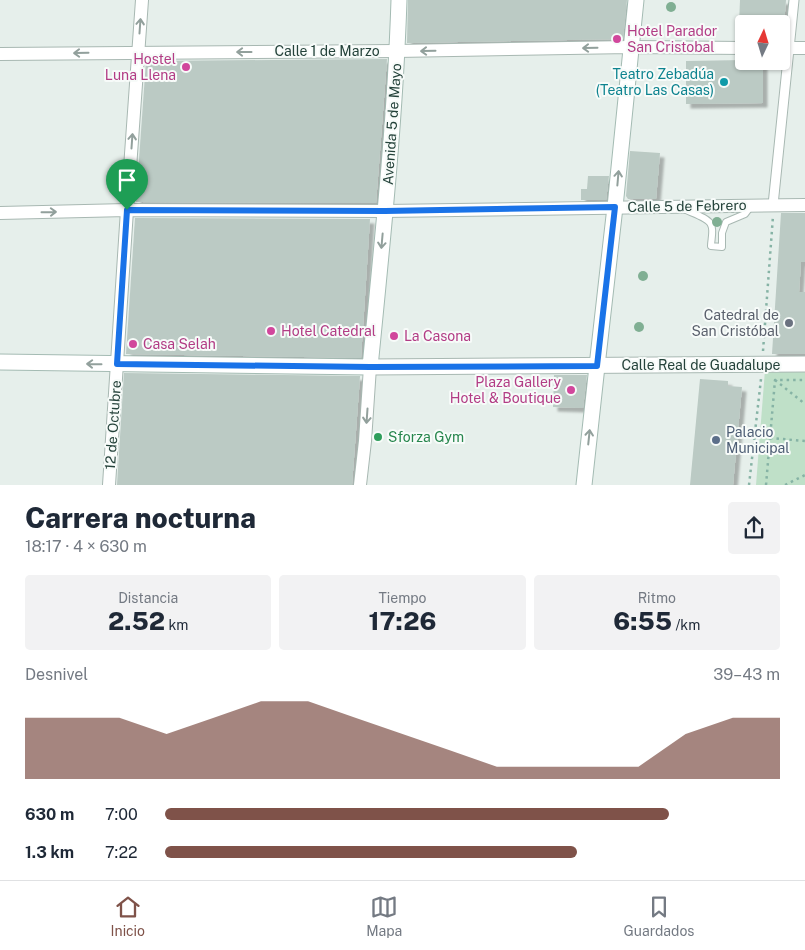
<!DOCTYPE html>
<html lang="es">
<meta charset="utf-8">
<style>
:root{--surface:#fff;--page:#f2f2f3;--text:#1f2937;--muted:#747a83;--line:#e0e1e3;--accent:#7f5249}
body{margin:0;font-family:"Public Sans",sans-serif;background:var(--page);color:var(--text);height:100vh;display:flex;flex-direction:column;font-size:19px;white-space:nowrap}
*{box-sizing:border-box;margin:0}
p{font-size:16px;color:var(--muted)}
.icon{flex:none;width:28px;height:28px;fill:none;stroke:currentColor;stroke-width:2;stroke-linecap:round;stroke-linejoin:round}
.map{position:relative;height:485px;overflow:hidden}
.drawer{display:flex;flex-direction:column;background:var(--surface);flex:1}
.drawer>*{flex:none}
.needle{width:32px;rotate:4deg}
.controls{position:absolute;left:735px;top:15px;display:grid;gap:10px}
.controls a{display:grid;place-items:center;width:55px;height:55px;border-radius:5px;background:var(--surface);box-shadow:0 1px 4px #0004;font-size:25px}
.pin{position:absolute;display:grid;place-items:center;width:42px;height:42px;color:#fff;margin:-51px -21px;border-radius:50% 50% 50% 0;rotate:-45deg;box-shadow:0 0 5px #0007}
.pin .icon{rotate:45deg}
.round{display:grid;place-items:center;flex:none;width:52px;height:52px;border-radius:5px;background:var(--page)}
.head{display:flex;align-items:center;justify-content:space-between;height:85px;padding:0 25px}
h1{font-size:28px;font-weight:800;line-height:38px}
.figures{display:grid;grid-template-columns:repeat(3,1fr);gap:8px;height:85px;padding:5px 25px}
.figures div{display:grid;align-content:center;border-radius:5px;background:var(--page);text-align:center}
.figures b{font-size:25px;font-weight:800}
.figures small{font-size:14px;font-weight:400}
.figures p{font-size:14px}
.chart{height:140px;padding:10px 25px}
.chart p{display:flex;justify-content:space-between}
.chart svg{width:100%;height:90px;margin-top:5px;fill:var(--accent);opacity:.7}
ul{padding:0 25px;list-style:none;font-size:16px}
li{display:grid;grid-template-columns:80px 60px 1fr;align-items:center;height:38px}
li i{height:12px;border-radius:6px;background:var(--accent)}
.menu{display:flex;justify-content:space-around;align-items:center;height:70px;border-top:1px solid var(--line);background:var(--surface);font-size:14px;color:var(--muted)}
.menu a{display:grid;justify-items:center;gap:2px}
.menu .current{color:var(--accent)}
.map>svg:first-child{display:block}
.green{fill:#bfe0c8}
.building{fill:#bbcac4;filter:url(#shadow)}
.lines{fill:none;stroke-linecap:round;stroke-linejoin:round}
.service-casing{stroke:#a8b8b2;stroke-width:8}
.pedestrian-casing{stroke:#a8b8b2;stroke-width:11}
.minor-casing{stroke:#a8b8b2;stroke-width:14}
.tertiary-casing{stroke:#a8b8b2;stroke-width:17}
.secondary-casing{stroke:#a4bbb3;stroke-width:17}
.path{stroke:#86b3a5;stroke-width:2.5;stroke-dasharray:2.5 4;stroke-linecap:butt}
.service{stroke:#fff;stroke-width:6}
.pedestrian{stroke:#fff;stroke-width:9}
.minor{stroke:#fff;stroke-width:12}
.tertiary{stroke:#fff;stroke-width:15}
.secondary{stroke:#fff;stroke-width:15}
.tree{fill:#80af93}
.oneway{stroke:#92a09c}
.route-casing{stroke:#fff;stroke-width:10}
.route{stroke:#1a73e8;stroke-width:6}
.hotel-dot{fill:#d1479c;stroke:#f7fbf9;stroke-width:2}
.culture-dot{fill:#0f9aa8;stroke:#f7fbf9;stroke-width:2}
.worship-dot{fill:#6b7280;stroke:#f7fbf9;stroke-width:2}
.leisure-dot{fill:#2e9e5b;stroke:#f7fbf9;stroke-width:2}
.service-dot{fill:#5c6f8a;stroke:#f7fbf9;stroke-width:2}
.labels{text-anchor:middle;dominant-baseline:central;stroke-width:4;stroke-linejoin:round;paint-order:stroke}
.hotel-label{font-size:14px;fill:#b23c85;stroke:#f7fbf9;text-anchor:start}
.street-label{font-size:14px;fill:#24423a;stroke:#f7fbf9}
.culture-label{font-size:14px;fill:#0d838f;stroke:#f7fbf9;text-anchor:end}
.worship-label{font-size:14px;fill:#5b616d;stroke:#f7fbf9;text-anchor:end}
.service-label{font-size:14px;fill:#4e5e75;stroke:#f7fbf9;text-anchor:start}
.leisure-label{font-size:14px;fill:#27864d;stroke:#f7fbf9;text-anchor:start}
</style>
<div class="map">
<svg width="805" height="485" viewBox="0 0 805 485">
<defs>
<filter id="shadow"><feDropShadow dx="4.5" dy="4.5" stdDeviation="1" flood-color="#0004"/></filter>
</defs>
<rect width="100%" height="100%" fill="#e6efeb"/>
<polygon class="green" points="765,370 805,370 805,485 756,485"/>
<g class="building">
<polygon points="408,0 627,0 623,39 407,43"/>
<polygon points="740,0 786,0 784,24 739,24"/>
<polygon points="387,59 376,203 136,202 146,61"/>
<polygon points="744,60 744,61 763,61 763,103 686,104 686,61"/>
<polygon points="630,151 660,153 656,199 628,199 626,196"/>
<polygon points="588,176 609,176 606,200 581,200 581,189 587,189"/>
<polygon points="781,213 805,213 805,262 801,262 799,292 805,292 805,354 772,354"/>
<polygon points="135,218 370,219 361,358 126,354"/>
<polygon points="124,373 360,376 352,485 117,485"/>
<polygon points="554,375 587,375 583,408 553,407"/>
<polygon points="700,379 728,381 728,386 742,387 733,485 690,485"/>
</g>
<g class="lines">
<g class="service-casing">
<path id="service" d="M686 210C692 213 709 218 711 225 714 230 711 240 711 246L722 247V233L726 222 745 214 751 206"/>
</g>
<g class="pedestrian-casing">
<polyline id="pedestrian" points="773,205 794,0"/>
</g>
<g class="minor-casing">
<g id="minor">
<polyline points="781,48 805,48"/>
<polyline points="0,54 397,51 630,47 744,48"/>
<polyline points="0,213 127,210 385,211 805,205"/>
<polyline points="109,485 127,210 142,0"/>
<polyline points="360,485 365,441 370,367"/>
</g>
</g>
<g class="tertiary-casing">
<polyline id="tertiary" points="370,367 805,364"/>
</g>
<g class="secondary-casing">
<g id="secondary">
<path d="M0 362 370 367C382 245 395 123 399 0"/>
<polyline points="584,485 597,366 615,207 636,0"/>
</g>
</g>
<g class="path">
<polyline points="763,351 773,216"/>
<polyline points="775,380 805,404"/>
<polyline points="770,438 805,441"/>
<polyline points="749,485 761,379"/>
<polyline points="766,485 775,380 805,380"/>
<polyline points="785,485 805,475"/>
</g>
<use href="#service" class="service"/>
<use href="#pedestrian" class="pedestrian"/>
<use href="#minor" class="minor"/>
<use href="#tertiary" class="tertiary"/>
<use href="#secondary" class="secondary"/>
</g>
<g class="tree">
<circle cx="671" cy="7" r="5"/>
<circle cx="717" cy="222" r="5"/>
<circle cx="643" cy="276" r="5"/>
<circle cx="639" cy="327" r="5"/>
</g>
<defs><path id="oneway-shaft" d="M-6 0H5M1.5-3L5.5 0L1.5 3" fill="none" stroke-width="1.6" stroke-linecap="round" stroke-linejoin="round" transform="scale(1.25)"/></defs>
<g class="oneway">
<use href="#oneway-shaft" transform="translate(140 26) rotate(-86)"/>
<use href="#oneway-shaft" transform="translate(590 48) rotate(179)"/>
<use href="#oneway-shaft" transform="translate(428 51) rotate(179)"/>
<use href="#oneway-shaft" transform="translate(244 52) rotate(180)"/>
<use href="#oneway-shaft" transform="translate(81 53) rotate(179)"/>
<use href="#oneway-shaft" transform="translate(132 141) rotate(-86)"/>
<use href="#oneway-shaft" transform="translate(618 178) rotate(-85)"/>
<use href="#oneway-shaft" transform="translate(49 212) rotate(-1)"/>
<use href="#oneway-shaft" transform="translate(382 241) rotate(95)"/>
<use href="#oneway-shaft" transform="translate(94 364) rotate(-179)"/>
<use href="#oneway-shaft" transform="translate(367 416) rotate(94)"/>
<use href="#oneway-shaft" transform="translate(589 437) rotate(-84)"/>
</g>
<g class="lines">
<g class="route-casing">
<polygon id="route" points="615,207 597,366 370,367 117,364 127,210 385,211"/>
</g>
<use href="#route" class="route"/>
</g>
<g class="hotel-dot">
<circle cx="617" cy="39" r="5"/>
<circle cx="186" cy="67" r="5"/>
<circle cx="271" cy="331" r="5"/>
<circle cx="394" cy="336" r="5"/>
<circle cx="133" cy="344" r="5"/>
<circle cx="571" cy="390" r="5"/>
</g>
<circle class="culture-dot" cx="724" cy="82" r="5"/>
<circle class="worship-dot" cx="789" cy="323" r="5"/>
<circle class="leisure-dot" cx="378" cy="437" r="5"/>
<circle class="service-dot" cx="716" cy="440" r="5"/>
<g class="labels">
<g class="hotel-label">
<text x="627" y="31">Hotel Parador<tspan x="627" dy="16">San Cristobal</tspan></text>
<text x="176" y="59" text-anchor="end">Hostel<tspan x="176" dy="16">Luna Llena</tspan></text>
<text x="281" y="331">Hotel Catedral</text>
<text x="404" y="336">La Casona</text>
<text x="143" y="344">Casa Selah</text>
<text x="561" y="382" text-anchor="end">Plaza Gallery<tspan x="561" dy="16">Hotel &amp; Boutique</tspan></text>
</g>
<g class="street-label">
<text x="327" y="51">Calle 1 de Marzo</text>
<text transform="translate(392 124) rotate(-86)">Avenida 5 de Mayo</text>
<text transform="translate(687 206) rotate(-1)">Calle 5 de Febrero</text>
<text x="701" y="365">Calle Real de Guadalupe</text>
<text transform="translate(113 425) rotate(-86)">12 de Octubre</text>
</g>
<g class="culture-label">
<text x="714" y="74">Teatro Zebadúa<tspan x="714" dy="16">(Teatro Las Casas)</tspan></text>
</g>
<g class="worship-label">
<text x="779" y="315">Catedral de<tspan x="779" dy="16">San Cristóbal</tspan></text>
</g>
<g class="service-label">
<text x="726" y="432">Palacio<tspan x="726" dy="16">Municipal</tspan></text>
</g>
<g class="leisure-label">
<text x="388" y="437">Sforza Gym</text>
</g>
</g>
</svg>
<div class="controls">
<a><svg class="needle" viewBox="-14 -14 28 28"><path d="M0-13l5 13h-10z" fill="#e53935"/><path d="M0 13l5-13h-10z" fill="#747a83"/></svg></a>
</div>
<div class="pin" style="left:127px;top:210px;background:#1e9e55"><svg class="icon" aria-label="arrive" viewBox="0 0 24 24"><path d="M6 21V4h12l-3 4 3 4H6"/></svg></div>
</div>
<section class="drawer">
<div class="head"><div><h1>Carrera nocturna</h1><p>18:17 · 4 × 630 m</p></div><a class="round"><svg class="icon" aria-label="share" viewBox="0 0 24 24"><path d="M12 15V3M7 8l5-5 5 5M5 13v7h14v-7"/></svg></a></div>
<div class="figures">
<div><p>Distancia</p><b>2.52<small> km</small></b></div>
<div><p>Tiempo</p><b>17:26</b></div>
<div><p>Ritmo</p><b>6:55<small> /km</small></b></div>
</div>
<div class="chart"><p><span>Desnivel</span>39–43 m</p>
<svg viewBox="0 0 160 44" preserveAspectRatio="none"><path d="M0 44V14L10 14L20 14L30 22L40 14L50 6L60 6L70 14L80 22L90 30L100 38L110 38L120 38L130 38L140 22L150 14L160 14V44z"/></svg>
</div>
<ul>
<li><b>630 m</b>7:00<i style="width:82%"></i></li>
<li><b>1.3 km</b>7:22<i style="width:67%"></i></li>
</ul>
</section>
<nav class="menu">
<a class="current"><svg class="icon" aria-label="home" viewBox="0 0 24 24"><path d="M3 11l9-7 9 7M6 9v11h12V9"/></svg>Inicio</a>
<a><svg class="icon" aria-label="map" viewBox="0 0 24 24"><path d="M3 6l6-2 6 2 6-2v14l-6 2-6-2-6 2zM9 4v14M15 6v14"/></svg>Mapa</a>
<a><svg class="icon" aria-label="saved" viewBox="0 0 24 24"><path d="M7 4h10v16l-5-4-5 4z"/></svg>Guardados</a>
</nav>
